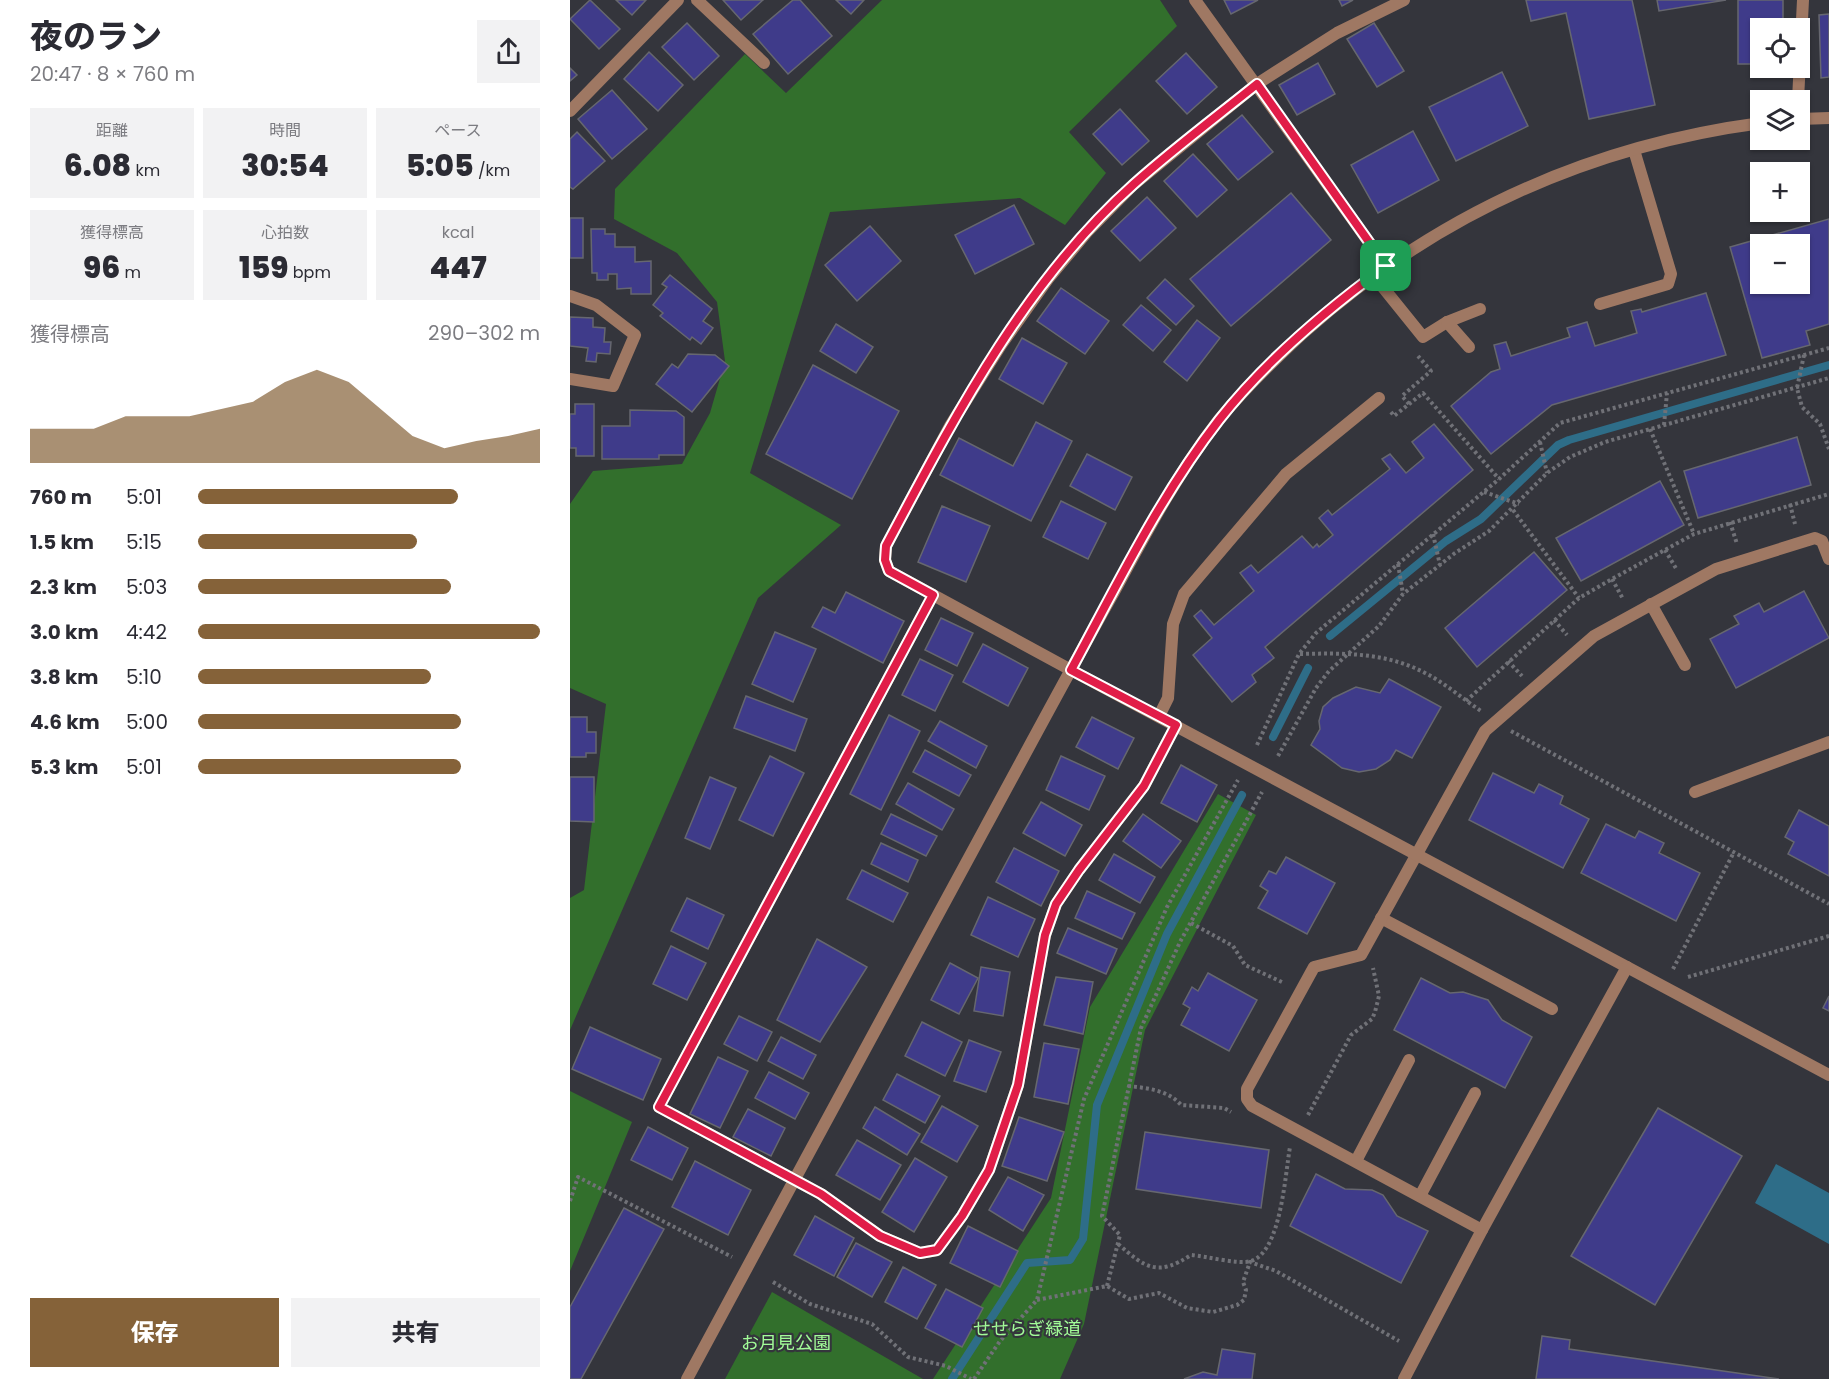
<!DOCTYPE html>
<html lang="ja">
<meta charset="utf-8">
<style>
:root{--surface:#fff;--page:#f2f2f3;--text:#2b2b33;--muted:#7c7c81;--accent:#856239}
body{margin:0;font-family:Poppins,"Noto Sans JP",sans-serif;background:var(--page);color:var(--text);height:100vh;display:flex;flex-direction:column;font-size:22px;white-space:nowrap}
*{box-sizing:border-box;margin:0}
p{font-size:20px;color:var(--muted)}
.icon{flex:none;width:33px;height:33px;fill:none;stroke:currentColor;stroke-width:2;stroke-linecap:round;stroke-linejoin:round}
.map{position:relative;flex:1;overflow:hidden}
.drawer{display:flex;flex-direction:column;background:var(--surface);width:570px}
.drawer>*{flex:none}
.fabs{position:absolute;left:1180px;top:18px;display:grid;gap:12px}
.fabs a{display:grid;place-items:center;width:60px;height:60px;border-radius:0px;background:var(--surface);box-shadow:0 2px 4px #0004;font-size:30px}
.pin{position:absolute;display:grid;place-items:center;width:51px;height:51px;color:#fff;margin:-26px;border-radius:12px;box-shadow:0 3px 9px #0006}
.round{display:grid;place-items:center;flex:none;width:63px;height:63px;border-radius:0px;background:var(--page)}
.headline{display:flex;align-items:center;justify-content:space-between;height:102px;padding:0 30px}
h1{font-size:33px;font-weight:800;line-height:45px}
.stats{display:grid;grid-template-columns:repeat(3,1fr);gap:9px;height:102px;padding:6px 30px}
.stats div{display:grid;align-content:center;border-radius:0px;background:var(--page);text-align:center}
.stats b{font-size:30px;font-weight:800}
.stats small{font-size:16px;font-weight:400}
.stats p{font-size:16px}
.chart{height:168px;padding:12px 30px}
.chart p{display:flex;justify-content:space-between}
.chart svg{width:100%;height:108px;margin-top:6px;fill:var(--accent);opacity:.7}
.primary-button{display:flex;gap:12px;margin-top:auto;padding:12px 30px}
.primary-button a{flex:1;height:69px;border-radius:0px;background:var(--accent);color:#fff;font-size:24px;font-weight:800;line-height:69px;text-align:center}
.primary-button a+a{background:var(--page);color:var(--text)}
ul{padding:0 30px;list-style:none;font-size:20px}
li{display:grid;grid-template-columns:96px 72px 1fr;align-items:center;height:45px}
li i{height:15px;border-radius:8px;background:var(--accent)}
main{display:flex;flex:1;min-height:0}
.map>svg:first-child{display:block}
.green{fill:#326f2c}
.water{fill:#2e6d88}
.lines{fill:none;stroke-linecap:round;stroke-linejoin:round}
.stream{stroke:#2e6d88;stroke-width:8}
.building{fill:#3f3b8a;stroke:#66676f;stroke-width:1.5;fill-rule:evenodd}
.path{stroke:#707177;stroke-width:4;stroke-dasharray:3 3;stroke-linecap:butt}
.service{stroke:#9f7863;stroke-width:12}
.minor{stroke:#9f7863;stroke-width:12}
.tertiary{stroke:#9f7863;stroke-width:12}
.route-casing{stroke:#fff;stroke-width:12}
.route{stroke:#e11d48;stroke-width:8}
.labels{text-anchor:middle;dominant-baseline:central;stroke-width:4.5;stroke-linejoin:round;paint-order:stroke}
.park-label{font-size:18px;fill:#a2fc98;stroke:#34353c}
</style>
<main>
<section class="drawer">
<div class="headline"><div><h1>夜のラン</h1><p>20:47 · 8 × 760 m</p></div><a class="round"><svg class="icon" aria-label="share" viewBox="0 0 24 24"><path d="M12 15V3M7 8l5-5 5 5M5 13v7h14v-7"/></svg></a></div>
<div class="stats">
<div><p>距離</p><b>6.08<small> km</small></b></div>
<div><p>時間</p><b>30:54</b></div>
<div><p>ペース</p><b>5:05<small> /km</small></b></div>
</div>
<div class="stats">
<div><p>獲得標高</p><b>96<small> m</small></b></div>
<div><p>心拍数</p><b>159<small> bpm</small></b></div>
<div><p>kcal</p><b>447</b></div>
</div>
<div class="chart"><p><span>獲得標高</span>290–302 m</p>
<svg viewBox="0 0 160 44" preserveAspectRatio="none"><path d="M0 44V30L10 30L20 30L30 25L40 25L50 25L60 22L70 19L80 11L90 6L100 11L110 22L120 33L130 38L140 35L150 33L160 30V44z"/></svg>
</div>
<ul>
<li><b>760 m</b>5:01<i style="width:76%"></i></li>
<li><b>1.5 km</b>5:15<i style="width:64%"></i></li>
<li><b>2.3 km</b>5:03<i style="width:74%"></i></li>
<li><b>3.0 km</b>4:42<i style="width:100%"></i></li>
<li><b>3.8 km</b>5:10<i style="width:68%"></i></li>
<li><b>4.6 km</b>5:00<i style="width:77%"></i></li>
<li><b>5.3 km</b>5:01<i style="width:77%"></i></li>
</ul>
<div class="primary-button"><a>保存</a><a>共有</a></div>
</section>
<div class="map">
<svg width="1259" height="1379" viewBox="0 0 1259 1379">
<rect width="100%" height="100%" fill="#34353c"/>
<g class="green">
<polygon points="312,0 590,0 607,26 499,132 536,173 495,225 450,198 260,212 180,473 271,525 188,598 0,1030 0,898 14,890 36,704 0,688 0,504 23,471 112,464 140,413 155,361 147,302 107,253 44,219 45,189 175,54 216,93"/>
<polygon points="648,794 686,815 575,1030 514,1324 490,1379 363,1379 481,1198 520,1007"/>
<polygon points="0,1091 62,1122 0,1271"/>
<polygon points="202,1292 353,1379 155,1379"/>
</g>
<polygon class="water" points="1206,1164 1259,1193 1259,1244 1185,1203"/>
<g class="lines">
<g class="stream">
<polyline points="760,636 876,541 911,519 988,445 999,440 1259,365"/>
<polyline points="703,737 738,668"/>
<polyline points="382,1379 457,1263 500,1260 513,1239 527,1105 597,934 672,795"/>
</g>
</g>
<g class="building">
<polygon points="20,0 50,29 29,49 0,19"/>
<polygon points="46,0 76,0 62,15"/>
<polygon points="153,0 193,0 171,20"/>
<polygon points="223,0 230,0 262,36 218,74 183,34"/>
<polygon points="266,0 294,0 281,14"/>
<polygon points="654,0 688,0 661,14"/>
<polygon points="769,0 783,0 772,6"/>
<polygon points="956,0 1062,0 1085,105 1019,119 996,13 961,21"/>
<polygon points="1087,0 1156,0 1089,11"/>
<polygon points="1168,0 1213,0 1213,28 1191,28 1191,64 1168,64"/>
<polygon points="1259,14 1259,77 1251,78 1249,15"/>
<polygon points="117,23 149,56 124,80 92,47"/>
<polygon points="804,23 834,71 807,87 777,39"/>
<polygon points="79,52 113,85 88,111 54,79"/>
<polygon points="616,53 647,87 617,114 586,81"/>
<polygon points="748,63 765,94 727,115 709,85"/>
<polygon points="0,68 7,75 0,81"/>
<polygon points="932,72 958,126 886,161 859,107"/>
<polygon points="42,90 77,129 42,159 8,119"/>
<polygon points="550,109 579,141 552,165 523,134"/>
<polygon points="672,115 703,152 668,180 637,144"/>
<polygon points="843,131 869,180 808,213 781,165"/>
<polygon points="7,132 35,161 3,189 0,187 0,139"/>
<polygon points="623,154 657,190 627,217 594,181"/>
<polygon points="721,193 761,240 661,326 620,279"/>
<polygon points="577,197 606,228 570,261 541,231"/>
<polygon points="444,205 464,244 405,274 385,235"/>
<rect x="0" y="218" width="13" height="40"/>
<path d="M1259 219V324L1236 331 1240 345 1192 358 1160 247ZM1191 244H1230V284H1191Z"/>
<polygon points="300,226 331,261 287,301 255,265"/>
<polygon points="21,229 35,229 35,234 45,234 45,247 65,247 65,262 81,261 81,294 61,294 61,288 47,289 47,274 38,274 38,280 27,280 27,273 22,273"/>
<polygon points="100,275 142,309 133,321 143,328 131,344 122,337 120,340 90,316 93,313 83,305 97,287 92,284"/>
<polygon points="595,279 624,306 606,325 577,298"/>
<polygon points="491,288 539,321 515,354 467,321"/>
<polygon points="1136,293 1156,355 982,405 921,454 881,406 921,372 930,369 924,345 936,342 941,356 1000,337 997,328 1017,322 1025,346 1067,333 1061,311 1071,309 1072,312"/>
<polygon points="571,305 601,330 583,351 553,325"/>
<polygon points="0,317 23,318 23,327 35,328 34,342 41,342 40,354 27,353 26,362 16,361 18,348 0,346"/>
<polygon points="627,320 650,338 617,381 594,362"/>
<polygon points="266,324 303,347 286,373 250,351"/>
<polygon points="452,338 497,363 473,404 429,379"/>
<polygon points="118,354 145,355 159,366 122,412 86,384 102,364 108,368"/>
<polygon points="243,365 329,411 282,499 196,454"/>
<polygon points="5,404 24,404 24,456 6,456 6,448 0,448 0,414 5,414"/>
<polygon points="60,410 106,411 114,417 114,455 89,455 89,459 32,459 32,426 60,426"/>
<polygon points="466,422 502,441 461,521 370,475 389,438 443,466"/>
<polygon points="864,424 903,470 695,647 704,658 682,675 686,682 662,702 623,655 642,638 624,616 631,610 644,625 684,591 670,573 681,565 688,573 732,536 743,548 747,544 749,547 763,535 749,518 758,510 762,515 820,469 812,459 820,454 836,473 854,458 842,442"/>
<polygon points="1227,437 1241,485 1128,518 1114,471"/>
<polygon points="517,454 562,477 545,510 500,486"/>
<polygon points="1090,481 1114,525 1011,581 986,538"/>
<polygon points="491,501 536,523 518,559 473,537"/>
<polygon points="372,506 420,526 396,582 348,562"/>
<polygon points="964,552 997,590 907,667 875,628"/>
<polygon points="1234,591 1259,638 1166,688 1140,639 1169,624 1164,616 1189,603 1194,612"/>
<polygon points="276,592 334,621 313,663 242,627 253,607 265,613"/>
<polygon points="371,618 403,633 387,666 355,650"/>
<polygon points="205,632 246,649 223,702 182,684"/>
<polygon points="413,644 458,668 438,706 393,682"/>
<polygon points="350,659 383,675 365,711 332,695"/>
<polygon points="819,679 871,707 842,758 826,750 820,760 806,769 789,772 772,768 741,745 750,729 749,721 753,707 763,698 786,687 810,693"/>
<polygon points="176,696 237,719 225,751 164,728"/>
<polygon points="319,715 350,731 311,810 280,794"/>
<polygon points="0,717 17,717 17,732 26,732 26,753 16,753 16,757 0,757"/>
<polygon points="522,717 564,738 548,769 506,747"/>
<polygon points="370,721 417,746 406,768 358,741"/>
<polygon points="355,750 401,775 389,796 343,772"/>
<polygon points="200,756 234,773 203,836 169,820"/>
<polygon points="491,756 535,776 519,810 476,790"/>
<polygon points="611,765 647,785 627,822 591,803"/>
<polygon points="923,773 964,793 969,784 993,796 990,804 1019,819 993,868 899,820"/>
<polygon points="0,777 24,777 24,822 0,821"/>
<polygon points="140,777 166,788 140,849 115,838"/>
<polygon points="338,783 384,809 372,830 326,804"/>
<polygon points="471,802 512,825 495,856 453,833"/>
<polygon points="1229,810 1259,826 1259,876 1218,854 1224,842 1215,837"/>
<polygon points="321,814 367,836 356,856 311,834"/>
<polygon points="573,814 611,841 591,868 553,841"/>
<polygon points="1036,824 1065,838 1069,831 1094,843 1089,853 1130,873 1106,921 1011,873"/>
<polygon points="311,843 348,860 338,882 301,864"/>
<polygon points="444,848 489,871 471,906 426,882"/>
<polygon points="544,854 585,877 570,903 529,880"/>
<polygon points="716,857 765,883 737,934 688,908 698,891 690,886 699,871 706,874"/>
<polygon points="292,870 338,893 323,922 277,899"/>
<polygon points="517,891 565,913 552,939 505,918"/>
<polygon points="418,897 465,919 448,957 401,935"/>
<polygon points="117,898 154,915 138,949 101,931"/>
<polygon points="498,928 547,949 536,974 487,953"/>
<polygon points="247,939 297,967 250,1042 207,1020"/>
<polygon points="101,946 136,963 117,1000 83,984"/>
<polygon points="380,963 408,978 389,1014 361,1000"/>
<polygon points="411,967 440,972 433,1016 404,1011"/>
<polygon points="638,973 687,1000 659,1051 611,1025 620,1008 613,1004 622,987 628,991"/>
<polygon points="486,977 523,982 513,1034 474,1025"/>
<polygon points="851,978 880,993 893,992 918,1000 932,1020 962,1037 935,1088 824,1030"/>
<polygon points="1259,996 1259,1011 1253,1008"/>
<polygon points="169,1016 202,1032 187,1061 154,1044"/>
<polygon points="352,1022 392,1042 375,1076 335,1056"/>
<polygon points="20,1027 91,1059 73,1100 2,1069"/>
<polygon points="211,1037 246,1055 233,1079 198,1061"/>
<polygon points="399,1040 431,1052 416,1092 384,1081"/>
<polygon points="474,1043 509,1049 498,1104 464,1097"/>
<polygon points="148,1057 178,1071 150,1128 120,1114"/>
<polygon points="199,1072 239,1093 225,1119 185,1098"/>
<polygon points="327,1074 370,1096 355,1123 313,1100"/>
<polygon points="372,1106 408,1126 387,1162 351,1142"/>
<polygon points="305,1107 350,1134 337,1155 293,1128"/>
<polygon points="1088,1108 1172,1156 1085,1305 1001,1256"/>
<polygon points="178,1109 215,1128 201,1156 163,1137"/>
<polygon points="449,1117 494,1132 477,1181 432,1166"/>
<polygon points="78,1127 118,1148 102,1180 61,1160"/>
<polygon points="575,1132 699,1150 691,1208 566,1189"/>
<polygon points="287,1140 331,1165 310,1200 266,1175"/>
<polygon points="345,1158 377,1177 344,1232 312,1212"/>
<polygon points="125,1161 181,1190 158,1235 102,1207"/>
<polygon points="746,1174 775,1189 802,1190 813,1195 827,1216 858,1231 831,1283 720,1226"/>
<polygon points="438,1177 474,1195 453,1231 419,1210"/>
<polygon points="54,1208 94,1229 11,1379 0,1379 0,1307"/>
<polygon points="245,1216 284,1238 264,1276 224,1255"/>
<polygon points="398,1226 448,1251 430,1287 380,1263"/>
<polygon points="286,1243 322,1262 302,1297 267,1277"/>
<polygon points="333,1267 366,1285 347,1319 315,1302"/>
<polygon points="376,1289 413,1308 392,1347 355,1328"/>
<polygon points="972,1336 1000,1340 999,1349 1209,1379 966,1379"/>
<polygon points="652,1349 685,1354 682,1379 614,1379 633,1372 647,1375"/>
</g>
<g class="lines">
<g class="path">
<polyline points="1234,355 1227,388 1232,407 1250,424 1259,449"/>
<polyline points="839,404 832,396 861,371 848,356"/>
<polyline points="821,412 824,416 853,393 929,479"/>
<polyline points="1094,425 1097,393"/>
<polyline points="1080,429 1124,534"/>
<polyline points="970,442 977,473"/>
<polyline points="914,492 949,504"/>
<polyline points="1220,504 1225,524"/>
<polyline points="943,510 1009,598"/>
<polyline points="1160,522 1167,544"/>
<polyline points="863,534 870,565"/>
<polyline points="1095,550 1107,570"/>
<polyline points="828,564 833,594"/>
<polyline points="1042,579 1053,599"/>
<polyline points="984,620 997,635"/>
<path d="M730 654C774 653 817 652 857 674 876 684 893 699 911 711"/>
<polyline points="938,661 952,676"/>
<polyline points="896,701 1009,598 1042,579 1124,534 1259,494"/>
<polyline points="941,731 1259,904"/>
<polyline points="687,745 729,654 746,633 929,479 990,423 1259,348"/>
<polyline points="708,756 746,688 759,671 809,626 833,594 885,553 919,531 977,473 1000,457 1035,442 1259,378"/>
<polyline points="621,923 663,946 675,965 714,983"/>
<polyline points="1103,969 1164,852"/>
<polyline points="1118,977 1259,936"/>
<path d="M558 1086C577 1088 598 1090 611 1105L654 1108 661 1112"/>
<polyline points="738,1115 781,1035 802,1019 805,1012 809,996 803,968"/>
<polyline points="0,1201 8,1177 162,1257"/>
<path d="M548 1244C576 1268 587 1277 621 1255 635 1256 669 1265 681 1261 711 1252 715 1175 720 1147"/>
<polyline points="203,1282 240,1304 302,1324 338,1357 376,1366 401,1379"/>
<polyline points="537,1286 550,1235 532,1216 571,1028 610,942 692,792"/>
<polyline points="467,1300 537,1286 559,1299 589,1293 617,1308 643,1312 667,1305 674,1300 676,1290 673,1282 680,1262 706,1271 829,1341"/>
<polyline points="404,1379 430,1341 467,1300 514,1099 597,907 668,780"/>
</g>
<g class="service">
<polyline points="803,275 853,337 877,322 910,309"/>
<polyline points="1030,304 1098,284 1101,274 1064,150"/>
<polyline points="877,322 899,347"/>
<polyline points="1081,604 1115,665"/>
<polyline points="589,716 598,698 603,624 614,594 716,474 809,398"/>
<polyline points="1125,792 1259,742"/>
<polyline points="811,918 982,1009"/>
<polyline points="786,1161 839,1060"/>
<polyline points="850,1196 905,1093"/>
<polyline points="912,1230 682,1106 677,1099 677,1089 744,967 791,955 915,731 1024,636 1146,569 1245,538 1252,541 1259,559"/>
</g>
<g class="minor">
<polyline points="127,0 194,63"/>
<polyline points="625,0 816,266"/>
<polyline points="1228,100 1233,0"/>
<polyline points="0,111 108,0"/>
<polyline points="0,296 26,305 65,335 43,386 0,379"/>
<polyline points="363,595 89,1107 251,1194 310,1236 350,1253 367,1250 392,1216 419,1170 448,1085 475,935 486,904 509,870 574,786 606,725"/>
<polyline points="501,670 319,571 315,560 316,546 380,426 431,345 478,279 518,231 563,185 687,84 767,33 834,0"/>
</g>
<g class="tertiary">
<polyline points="1230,119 1259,118"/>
<polyline points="501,670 1259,1075"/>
<path d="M117 1379C216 1195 315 1012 415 828 458 749 500 670 544 592 576 533 607 474 648 421 673 390 703 361 732 334 863 217 1017 146 1191 123"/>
<polyline points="834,1379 912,1230 1057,967"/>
</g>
</g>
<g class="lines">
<g class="route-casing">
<path id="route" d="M687 84 816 266C756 310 695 361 649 420 590 496 547 585 501 670L606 725 574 786 509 870 486 904 475 935 448 1085 419 1170 392 1216 367 1250 350 1253 310 1236 251 1194 89 1107 363 595 319 571 315 560 316 546C384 418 454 282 564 184 603 149 646 117 687 84Z"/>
</g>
<use href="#route" class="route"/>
</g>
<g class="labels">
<g class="park-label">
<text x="457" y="1328">せせらぎ緑道</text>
<text x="216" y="1342">お月見公園</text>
</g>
</g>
</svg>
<div class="fabs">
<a><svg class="icon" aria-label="locate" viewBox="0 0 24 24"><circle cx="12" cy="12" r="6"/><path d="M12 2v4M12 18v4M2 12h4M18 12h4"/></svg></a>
<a><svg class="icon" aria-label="layers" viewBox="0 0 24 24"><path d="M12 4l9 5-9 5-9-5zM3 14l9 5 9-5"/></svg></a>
<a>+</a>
<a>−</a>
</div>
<div class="pin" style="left:816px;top:266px;background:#1e9e55"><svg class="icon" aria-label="arrive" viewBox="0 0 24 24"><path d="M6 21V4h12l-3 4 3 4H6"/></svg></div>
</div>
</main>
